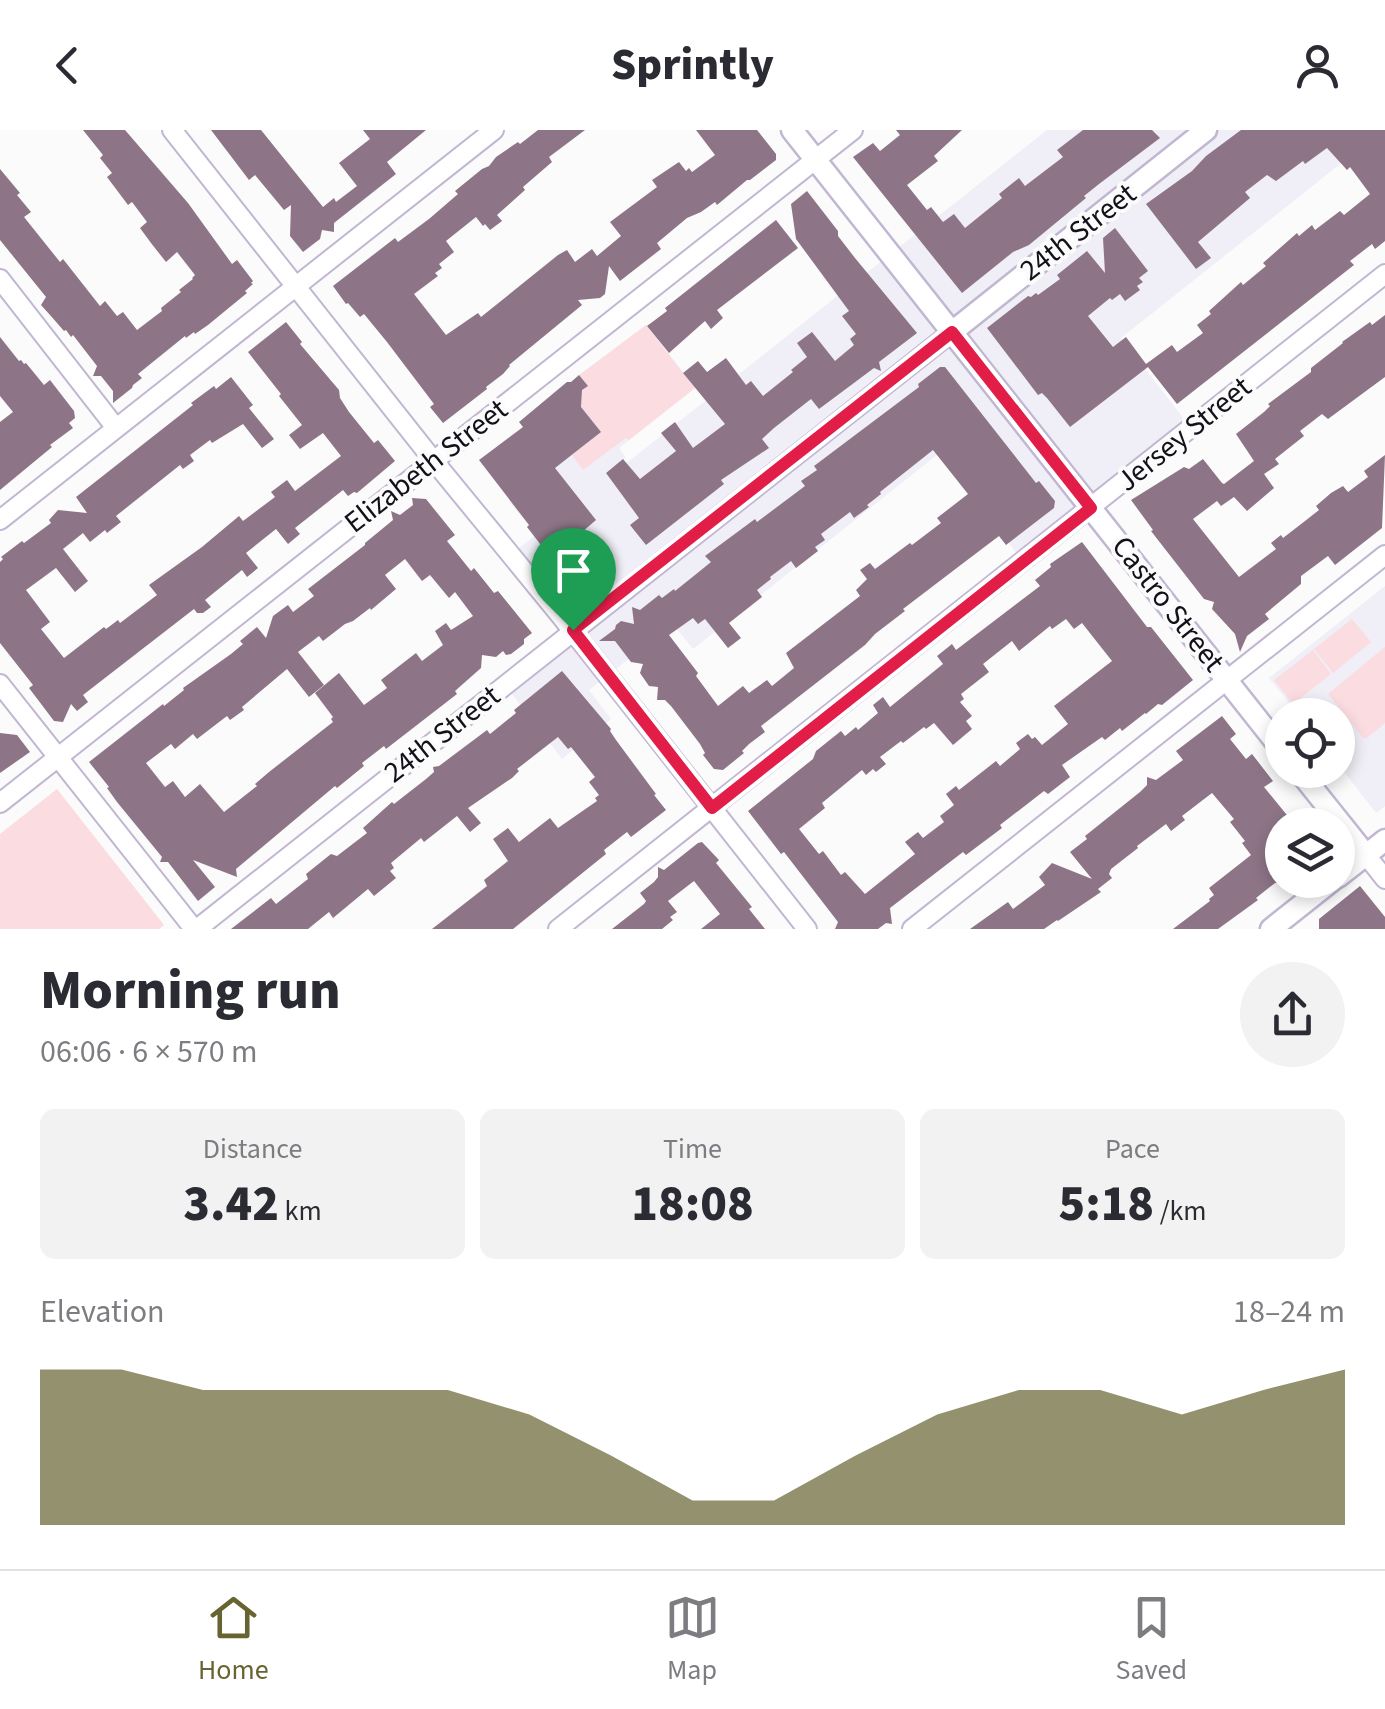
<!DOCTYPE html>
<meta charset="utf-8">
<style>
:root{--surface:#fff;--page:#f2f2f3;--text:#2b2b33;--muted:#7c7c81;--line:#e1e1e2;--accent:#676431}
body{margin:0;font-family:"Source Sans 3",sans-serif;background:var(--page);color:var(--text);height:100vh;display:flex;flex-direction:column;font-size:38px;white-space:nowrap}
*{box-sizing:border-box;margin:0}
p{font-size:32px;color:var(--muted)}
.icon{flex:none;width:55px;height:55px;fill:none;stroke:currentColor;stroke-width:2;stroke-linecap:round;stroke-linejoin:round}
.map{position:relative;height:799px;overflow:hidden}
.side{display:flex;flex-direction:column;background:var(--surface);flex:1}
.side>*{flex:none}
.buttons{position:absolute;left:1265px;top:568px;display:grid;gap:20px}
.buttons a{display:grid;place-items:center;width:90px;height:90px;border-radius:50%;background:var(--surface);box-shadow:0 5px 15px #0003;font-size:50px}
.pin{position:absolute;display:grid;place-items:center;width:85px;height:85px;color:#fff;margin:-102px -42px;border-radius:50% 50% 50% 0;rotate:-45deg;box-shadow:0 0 10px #0007}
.pin .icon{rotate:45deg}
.round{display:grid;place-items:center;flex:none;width:105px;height:105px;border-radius:52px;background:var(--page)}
.overview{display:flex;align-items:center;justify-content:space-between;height:170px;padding:0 40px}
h1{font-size:55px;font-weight:800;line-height:75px}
.figures{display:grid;grid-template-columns:repeat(3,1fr);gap:15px;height:170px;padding:10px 40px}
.figures div{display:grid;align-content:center;border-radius:15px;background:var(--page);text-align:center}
.figures b{font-size:50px;font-weight:800}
.figures small{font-size:28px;font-weight:400}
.figures p{font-size:28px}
.chart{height:280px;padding:20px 40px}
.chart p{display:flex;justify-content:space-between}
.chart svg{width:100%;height:180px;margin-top:10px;fill:var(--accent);opacity:.7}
header{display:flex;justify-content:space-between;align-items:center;height:130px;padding:0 40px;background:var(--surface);font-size:45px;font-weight:800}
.dock{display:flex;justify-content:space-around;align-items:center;height:140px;border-top:2px solid var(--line);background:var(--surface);font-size:28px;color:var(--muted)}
.dock a{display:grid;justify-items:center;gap:5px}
.dock .current{color:var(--accent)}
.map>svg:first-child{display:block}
.built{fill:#f0eef6}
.green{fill:#fbdde1}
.building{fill:#8d7587;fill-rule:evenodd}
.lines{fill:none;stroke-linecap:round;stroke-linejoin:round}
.minor-casing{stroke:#c1b7d2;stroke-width:22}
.tertiary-casing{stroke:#c1b7d2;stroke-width:25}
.minor{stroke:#fff;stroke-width:18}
.tertiary{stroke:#fff;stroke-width:20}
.route-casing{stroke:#fff;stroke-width:20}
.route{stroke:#e11d48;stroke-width:12}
.labels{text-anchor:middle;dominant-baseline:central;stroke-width:8;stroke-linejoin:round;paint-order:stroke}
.street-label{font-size:30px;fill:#131019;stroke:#fbfbfb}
</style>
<header><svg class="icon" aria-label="back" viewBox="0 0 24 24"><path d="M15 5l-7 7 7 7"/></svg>Sprintly<svg class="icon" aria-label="person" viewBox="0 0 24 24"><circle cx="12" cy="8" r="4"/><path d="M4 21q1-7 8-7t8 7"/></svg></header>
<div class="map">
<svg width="1385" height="799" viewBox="0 0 1385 799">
<rect width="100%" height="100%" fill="#fbfbfb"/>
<g class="built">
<polygon points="1047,0 1383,0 1121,208 1188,294 1020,427 938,324 693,519 673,494 589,560 611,589 562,629 512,564 587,504 519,418 566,381 556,369 526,392 509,371 588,313 551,265 567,252 571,252 646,195 695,258 619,318 626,328 606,342 609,347"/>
<polygon points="1385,456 1385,676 1376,683 1338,634 1338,585 1299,585 1269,548"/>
</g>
<g class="green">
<polygon points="646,195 695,258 629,310 626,308 583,340 572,325 592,309 576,288 577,272 582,269 582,260 587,256 579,245"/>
<polygon points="1352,489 1371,512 1333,543 1314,519"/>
<polygon points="1385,517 1385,593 1367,608 1363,608 1328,564"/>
<polygon points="1313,520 1331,544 1293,574 1274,550"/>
<polygon points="57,659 164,795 159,799 0,799 0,704"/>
</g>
<g class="building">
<polygon points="83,0 125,0 188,73 232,134 237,130 253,151 251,153 253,154 245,161 247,163 208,195 195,204 194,202 186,208 185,206 138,244 142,248 133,255 132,258 113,273 113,261 101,246 93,246 97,236 73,205 71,207 66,200 64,201 50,185 41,175 46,167 0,110 0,39 20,63 17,65 31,82 24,87 60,132 63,129 100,176 105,171 117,186 123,182 137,200 162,181 161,178 181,162 179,160 193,149 192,148 195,145 177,122 166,132 151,113 140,98 147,92 132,72 128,75 107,47 112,43 100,28 103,25"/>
<polygon points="211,0 261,0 323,77 334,68 336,72 357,56 339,33 370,9 363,0 426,0 387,32 396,44 334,93 334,102 322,100 320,109 303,122 290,106 291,75 284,80 255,45 249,50"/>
<polygon points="538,0 585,0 549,27 552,32 523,57 525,60 497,85 502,91 490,100 485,94 483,96 476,87 446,111 454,122 439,134 442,138 435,143 438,146 414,164 446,205 478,183 481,187 558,125 567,120 575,132 592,119 597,126 621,106 610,92 657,57 652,50 679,32 686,41 689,38 692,42 715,25 696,0 757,0 776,24 776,30 750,50 747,50 717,75 715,72 701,82 687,88 657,113 661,119 620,151 609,136 605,164 600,168 578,170 582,175 509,235 510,236 503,244 486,257 487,259 443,293 430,277 434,274 387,212 364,184 360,187 348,173 346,174 333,156 395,108 398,112 429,89 458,64 455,61 482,39 489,36 496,27 518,12 520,14"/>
<polygon points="896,0 962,0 934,26 938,31 907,55 927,80 931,77 943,92 954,84 965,98 1002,68 999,64 1019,48 1025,56 1063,27 1057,20 1083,0 1152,0 1160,8 1099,54 1084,66 1086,68 1029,115 1013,122 962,163 853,27 873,13 880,21 900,5"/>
<polygon points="1241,0 1385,0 1385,111 1375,119 1372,114 1350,131 1354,135 1177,274 1148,237 1070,297 1047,268 1042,263 1038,265 987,198 1028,166 1031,167 1036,163 1038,165 1060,149 1057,145 1087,121 1105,143 1103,108 1115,98 1148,141 1139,148 1143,152 1137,156 1140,160 1125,171 1120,164 1112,170 1110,168 1088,186 1113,217 1126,207 1146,234 1172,215 1177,222 1203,203 1197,195 1211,184 1209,181 1241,152 1243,155 1266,136 1263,133 1297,103 1299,106 1312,95 1315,100 1340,81 1344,85 1370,64 1350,37 1347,40 1327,18 1305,34 1303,31 1276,51 1267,45 1245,62 1250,68 1198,112 1211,128 1196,139 1146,74 1192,41 1206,26"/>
<polygon points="807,61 838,101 838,106 855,128 917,203 879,232 881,241 874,238 819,279 811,269 774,298 762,309 769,318 721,350 724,354 646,415 630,395 639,388 606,343 623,329 640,349 676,321 661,303 675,292 693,318 725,294 683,243 698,231 707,242 726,228 746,255 751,251 763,266 793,242 791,240 807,227 797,213 812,202 835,231 854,215 850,209 856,204 842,186 849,181 796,109 791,74"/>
<polygon points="776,90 798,118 717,180 723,188 711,199 705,191 669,223 647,196 667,181 665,178"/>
<polygon points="1385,185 1385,247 1328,289 1322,284 1300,301 1304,306 1275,329 1279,334 1264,344 1274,358 1247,381 1234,367 1221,376 1217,371 1193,389 1239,447 1276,419 1271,413 1281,405 1283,408 1305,391 1319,380 1316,376 1331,363 1343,356 1348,362 1368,347 1364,341 1385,325 1382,398 1335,435 1328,426 1301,446 1301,454 1265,484 1269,489 1247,506 1240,522 1235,504 1212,479 1214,472 1204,469 1151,401 1153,400 1131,370 1184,337 1189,339 1203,329 1222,353 1224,354 1254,331 1236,304 1264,282 1270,276 1268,274 1311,242 1311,238 1343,213 1342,212 1370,192 1372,195"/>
<polygon points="286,192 302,212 300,214 339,260 340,268 349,282 374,313 378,310 395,331 357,363 354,362 348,366 343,360 295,398 300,404 288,414 276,399 246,423 258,438 247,447 242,440 205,470 211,477 203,483 197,483 194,479 83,565 88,572 77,581 71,574 63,592 54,591 29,558 33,555 0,513 0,432 3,429 1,427 22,411 24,413 51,393 49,390 58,380 87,383 76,367 193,275 191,273 214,256 216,259 231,247 253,275 249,278 274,309 262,318 243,294 212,313 210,310 190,325 194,331 183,339 180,335 116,386 121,392 107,403 105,400 90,412 83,403 63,419 88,451 75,462 56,438 26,460 50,492 41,499 64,528 104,497 106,499 118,490 120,493 157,465 149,455 202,417 239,386 243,391 275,367 271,362 287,350 295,361 341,326 323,303 300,319 289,305 302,295 279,266 281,264 248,222"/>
<polygon points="0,207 19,231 21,230 24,234 26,233 44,255 50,250 74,281 75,288 69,293 73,298 50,315 52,317 0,360 0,292 13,282 0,266"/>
<path d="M940 237H945L1036 353 1039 351 1055 371 1054 378 1006 415 999 406 962 434 903 479 905 481 875 504 865 515 761 596 765 602 749 614 742 621 744 623 723 640 714 639 703 625 705 623 700 614 671 576 665 570H657L658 557 649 556 640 543 643 534 631 532 615 511H599L615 499 616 495 621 491 634 494 632 477 640 480 659 465 662 468 674 459 675 461 695 445 711 432 705 426 755 389 757 392 805 356 801 351 817 340 814 336 919 257 918 254ZM933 320 968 364 937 388 941 393 912 415 910 413 875 439 870 433 860 440 867 449 856 460 860 466 786 523 794 538 772 556 767 550 749 563 743 556 718 576 696 546 698 543 669 505 693 488 698 494 705 489 728 518 741 508 729 493 762 467 757 460 771 449 770 447 791 431 796 438 818 421 815 417 825 410 821 404 850 382 854 388 869 377 867 375 881 364 880 362Z"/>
<polygon points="579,245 588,256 582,260 581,277 601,302 555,338 596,390 582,402 613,441 579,468 552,433 554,432 527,397 529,395 479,330 523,297 519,292 567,252 571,252"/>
<path d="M412 368 426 369 455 405 447 411 471 441 474 438 494 463 498 461 532 503 524 509V514L511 524 506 525 503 521 496 527 482 525 481 538 455 561 457 564 386 619 384 616 362 633 364 636 337 658 335 656 236 739 237 747 193 730 215 757 198 771 168 732H160L162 727 117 672 107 658 109 657 89 632 163 574 164 576 184 560 183 558 231 524 243 514 240 511 257 497 266 508 273 486 288 475 293 482 314 466 308 459 365 415V413L393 390 391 381 400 385 413 375ZM405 429 422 451 430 445 449 468 455 462 473 486 451 500 446 493 435 501 443 515 422 531 416 523 381 550 387 558 364 575 339 543 315 563 333 587 331 589 333 592 269 642 255 654 257 656 224 682 200 654 185 667 173 651 165 657 146 633 171 614 175 619 193 604 197 609 227 586 230 590 244 580 242 577 287 539 309 567 324 555 298 522 319 506 323 511 345 494 353 491 370 478 371 480 396 459 385 445Z"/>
<path d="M1082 412 1147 497H1151L1193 550 1162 575 1158 574 1146 584 1145 583 1122 601 1120 598 1105 610 1102 607 1062 635 1070 647 1048 664 1044 661 1000 695 1002 698 966 725 963 722 890 778 892 794 886 793 878 799H835L838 792 784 722 781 724 748 681 813 629 816 621 841 601 845 606 856 597 858 600 878 583 873 575 883 567 890 577 943 534 937 526 952 514 956 520 1040 456 1035 450 1051 437 1050 434ZM1066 489 1074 499 1082 493 1112 531 1054 576 1068 594 1042 615 1035 607 1032 609 1028 604 1016 613 1020 619 1000 636 996 631 959 660 956 656 946 664 954 675 940 686 944 692 923 708 918 702 905 712 915 724 865 764 845 742 841 745 823 721 819 724 799 699 825 678 822 673 862 640 866 645 873 639 876 642 886 634 880 627 901 611 903 613 924 597 926 599 934 593 953 615 972 599 966 591 972 586 960 572 964 569 961 564 989 542 983 534 1012 511 1019 521 1050 496 1052 499Z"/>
<polygon points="562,541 611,599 610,601 616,610 656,664 654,665 666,680 631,707 627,702 604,720 606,724 513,799 432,799 487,756 484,750 508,731 493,709 508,698 519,712 550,688 558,698 597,671 595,668 599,665 589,652 595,647 571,617 568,619 558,607 517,639 519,641 512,648 468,678 481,693 470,702 457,686 424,712 421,708 391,733 394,738 390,741 396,748 374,766 368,759 333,788 329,782 308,799 231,799 271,768 276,774 308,749 306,744 331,724 337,726 367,703 363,698 392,672 394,674 426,649 434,642 433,637 439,636 487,600 490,604 516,583 514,580"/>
<polygon points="1222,586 1236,604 1230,609 1246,629 1252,624 1273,651 1264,657 1295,695 1282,695 1282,753 1275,753 1256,768 1258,770 1218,799 1173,799 1210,771 1209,769 1214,765 1209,758 1251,725 1242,713 1245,711 1230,692 1234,689 1212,663 1182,686 1185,690 1171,701 1166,694 1137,716 1138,718 1111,739 1109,744 1112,748 1098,759 1101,762 1058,791 1057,790 1044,799 970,799 1008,772 1013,779 1045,755 1039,747 1052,733 1092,749 1070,722 1087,709 1085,706 1140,662 1147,655 1147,647 1156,650 1183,630 1176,621"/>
<polygon points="0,603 17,605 30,622 0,643"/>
<polygon points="702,712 719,730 716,733 752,777 749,779 765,799 701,799 720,784 694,751 668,771 677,782 670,787 673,790 662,799 612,799 644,774 646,771 640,763 654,752 658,747 658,737 664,740 698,713"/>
<polygon points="1360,756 1385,787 1385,799 1319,799 1319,789"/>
</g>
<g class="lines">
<g class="minor-casing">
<g id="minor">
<polyline points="172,0 433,330 560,485 807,799"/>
<polyline points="0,149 116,298"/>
<polyline points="0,390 494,0"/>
<polyline points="0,554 194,799"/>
<polyline points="0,673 853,0"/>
<polyline points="1366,725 1385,749"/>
<polyline points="197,799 952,202"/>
<polyline points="558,799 1385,144"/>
<polyline points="912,799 1385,425"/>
</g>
</g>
<g class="tertiary-casing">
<g id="tertiary">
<polyline points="792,0 1282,620"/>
<polyline points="952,202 1206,0"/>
<polyline points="1298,640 1366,725"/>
<polyline points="1338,747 1385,710"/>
<polyline points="1271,799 1333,750"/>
</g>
</g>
<use href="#minor" class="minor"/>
<use href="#tertiary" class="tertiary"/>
</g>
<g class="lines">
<g class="route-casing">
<polygon id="route" points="952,202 1091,378 712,678 573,500"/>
</g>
<use href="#route" class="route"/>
</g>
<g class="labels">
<g class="street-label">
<text transform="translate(1078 102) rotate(-38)">24th Street</text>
<text transform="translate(1184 304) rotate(-39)">Jersey Street</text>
<text transform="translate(426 336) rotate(-38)">Elizabeth Street</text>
<text transform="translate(1168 474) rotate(52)">Castro Street</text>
<text transform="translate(442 604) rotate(-38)">24th Street</text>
</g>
</g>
</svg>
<div class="buttons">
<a><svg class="icon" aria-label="locate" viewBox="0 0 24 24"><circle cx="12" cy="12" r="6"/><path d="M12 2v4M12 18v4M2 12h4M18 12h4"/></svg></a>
<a><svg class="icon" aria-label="layers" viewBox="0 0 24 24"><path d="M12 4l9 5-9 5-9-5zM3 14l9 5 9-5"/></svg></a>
</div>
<div class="pin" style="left:573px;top:500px;background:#1e9e55"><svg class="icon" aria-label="arrive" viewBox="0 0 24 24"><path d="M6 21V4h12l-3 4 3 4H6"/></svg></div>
</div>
<section class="side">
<div class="overview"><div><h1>Morning run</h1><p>06:06 · 6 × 570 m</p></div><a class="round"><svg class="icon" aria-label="share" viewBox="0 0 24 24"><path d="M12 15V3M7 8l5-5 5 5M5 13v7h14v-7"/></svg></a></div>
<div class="figures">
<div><p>Distance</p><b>3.42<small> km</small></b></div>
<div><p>Time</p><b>18:08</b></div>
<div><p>Pace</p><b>5:18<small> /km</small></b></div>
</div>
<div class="chart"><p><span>Elevation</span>18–24 m</p>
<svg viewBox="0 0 160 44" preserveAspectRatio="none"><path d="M0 44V6L10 6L20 11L30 11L40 11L50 11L60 17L70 27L80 38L90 38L100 27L110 17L120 11L130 11L140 17L150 11L160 6V44z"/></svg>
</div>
</section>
<nav class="dock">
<a class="current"><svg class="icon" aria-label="home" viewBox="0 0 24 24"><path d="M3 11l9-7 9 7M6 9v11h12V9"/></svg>Home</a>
<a><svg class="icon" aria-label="map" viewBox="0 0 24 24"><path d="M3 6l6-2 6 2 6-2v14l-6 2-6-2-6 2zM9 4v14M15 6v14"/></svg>Map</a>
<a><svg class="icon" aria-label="saved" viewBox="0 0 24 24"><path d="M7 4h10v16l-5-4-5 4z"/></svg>Saved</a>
</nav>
